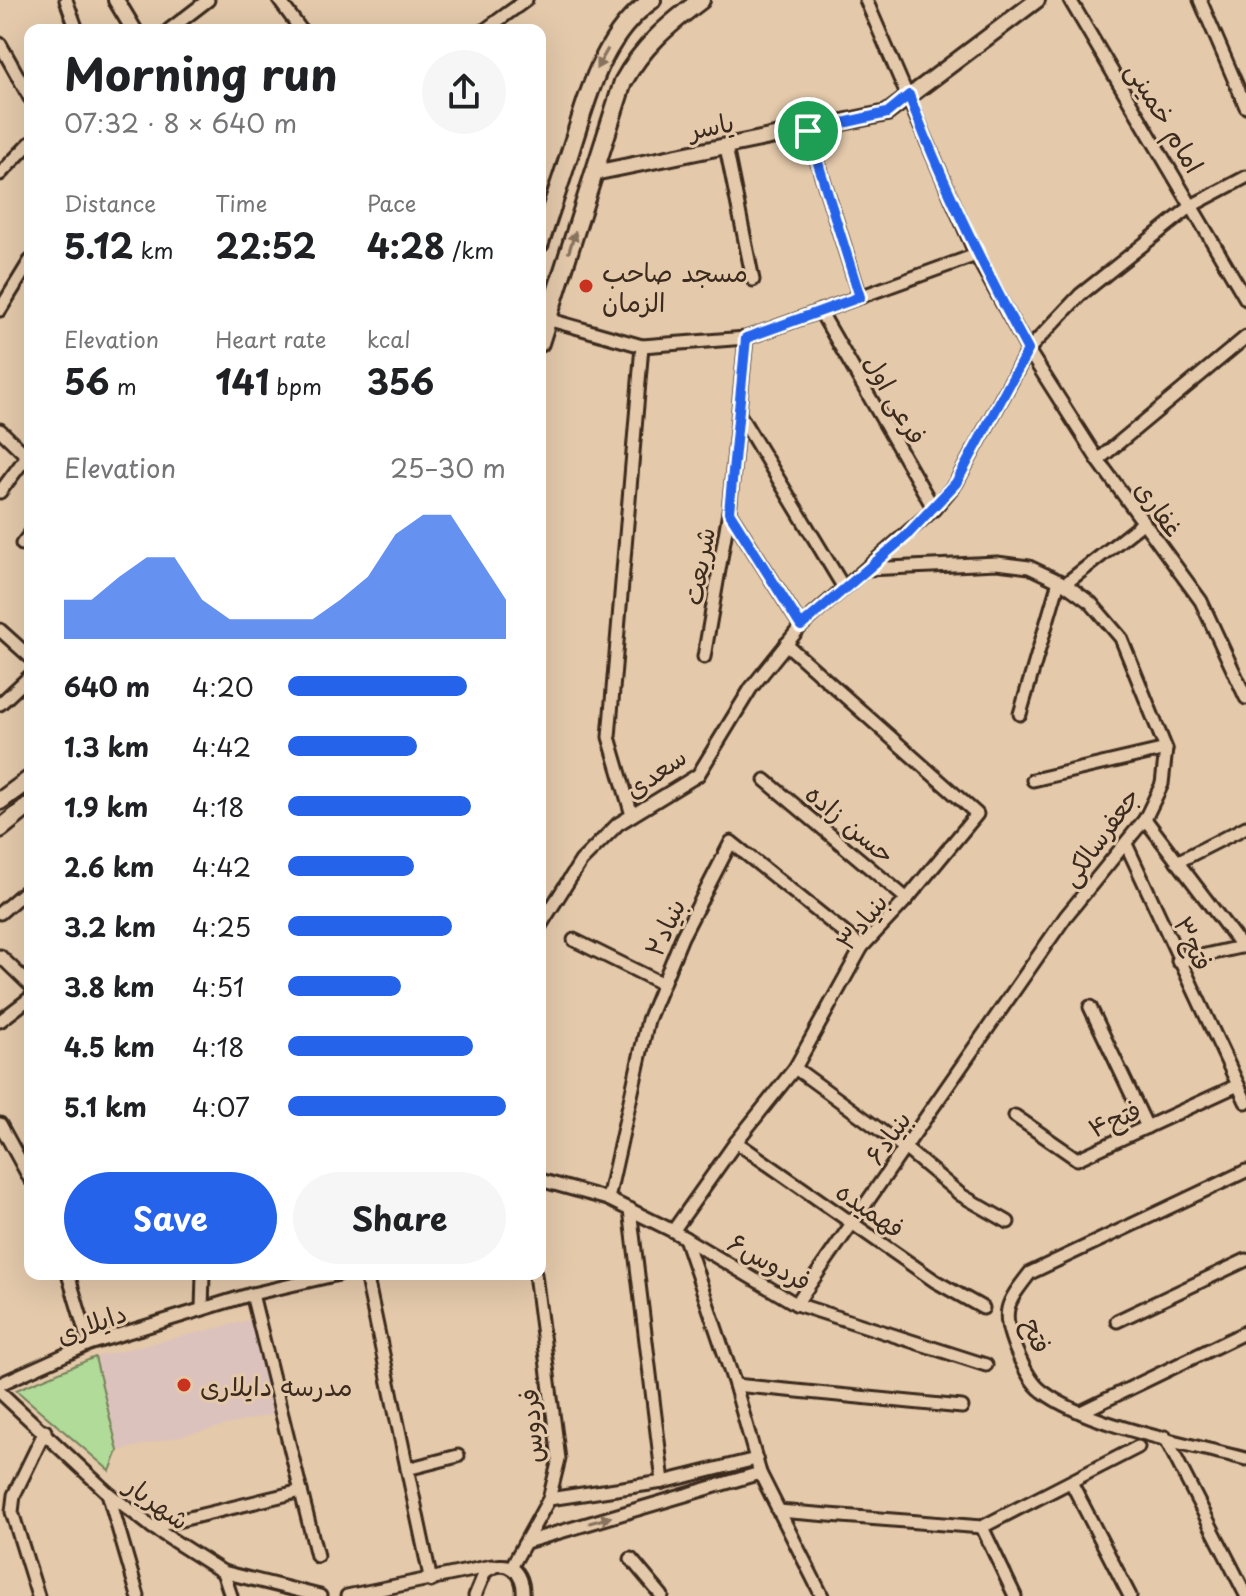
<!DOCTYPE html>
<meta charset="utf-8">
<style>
:root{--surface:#fff;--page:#f6f6f6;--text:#202124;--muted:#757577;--accent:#2563eb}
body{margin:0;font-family:"Playpen Sans","Playpen Sans Arabic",sans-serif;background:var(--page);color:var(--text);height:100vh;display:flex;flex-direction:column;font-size:30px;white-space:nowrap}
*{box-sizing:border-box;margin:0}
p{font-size:26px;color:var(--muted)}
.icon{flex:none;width:44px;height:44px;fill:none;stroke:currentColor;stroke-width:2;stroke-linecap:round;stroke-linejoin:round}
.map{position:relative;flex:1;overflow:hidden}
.details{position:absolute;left:24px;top:24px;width:522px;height:1256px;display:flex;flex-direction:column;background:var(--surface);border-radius:16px;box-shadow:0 8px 32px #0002}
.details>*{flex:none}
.pin{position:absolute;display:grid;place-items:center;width:68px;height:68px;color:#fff;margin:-34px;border:4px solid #fff;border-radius:50%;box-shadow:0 2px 8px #0007}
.round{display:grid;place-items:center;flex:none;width:84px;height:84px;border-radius:42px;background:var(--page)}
.head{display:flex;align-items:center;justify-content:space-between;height:136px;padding:0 40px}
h1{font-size:44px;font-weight:700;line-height:60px}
.metrics{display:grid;grid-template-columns:repeat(3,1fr);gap:12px;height:136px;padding:8px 40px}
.metrics div{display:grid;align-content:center}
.metrics b{font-size:34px;font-weight:700}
.metrics small{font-size:22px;font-weight:400}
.metrics p{font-size:22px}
.chart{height:224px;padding:16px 40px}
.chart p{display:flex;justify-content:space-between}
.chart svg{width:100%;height:144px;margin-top:8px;fill:var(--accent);opacity:.7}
.button{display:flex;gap:16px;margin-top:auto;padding:16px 40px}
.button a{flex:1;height:92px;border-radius:48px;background:var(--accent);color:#fff;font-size:32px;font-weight:700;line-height:92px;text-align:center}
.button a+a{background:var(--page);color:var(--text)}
ul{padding:0 40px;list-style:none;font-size:26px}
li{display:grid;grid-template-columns:128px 96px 1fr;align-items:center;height:60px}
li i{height:20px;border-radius:10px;background:var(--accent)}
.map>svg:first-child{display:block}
.built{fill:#dcc2bc}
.green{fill:#b1db98;stroke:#76825b;stroke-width:2}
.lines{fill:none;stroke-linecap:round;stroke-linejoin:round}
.minor-casing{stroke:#3b2a1e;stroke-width:17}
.tertiary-casing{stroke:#3b2a1e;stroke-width:20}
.secondary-casing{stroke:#3b2a1e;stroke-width:22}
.minor{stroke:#e4c9ab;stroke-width:11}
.tertiary{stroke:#e4c9ab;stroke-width:14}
.secondary{stroke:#e4c9ab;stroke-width:16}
.oneway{fill:#87725d}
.route-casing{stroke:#fff;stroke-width:16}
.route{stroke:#2563eb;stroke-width:10}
.poi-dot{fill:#c8321e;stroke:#e4c9ab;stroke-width:3}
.labels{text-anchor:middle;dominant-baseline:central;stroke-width:6;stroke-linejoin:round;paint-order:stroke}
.street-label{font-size:26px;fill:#3b2a1e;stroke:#e4c9ab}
.poi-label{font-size:26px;fill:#3b2a1e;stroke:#e4c9ab;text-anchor:start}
</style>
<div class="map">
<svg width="1246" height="1596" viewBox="0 0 1246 1596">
<rect width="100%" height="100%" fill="#e4c9ab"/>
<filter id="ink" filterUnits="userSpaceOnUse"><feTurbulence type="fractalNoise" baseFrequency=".0125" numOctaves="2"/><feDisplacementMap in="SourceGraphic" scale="16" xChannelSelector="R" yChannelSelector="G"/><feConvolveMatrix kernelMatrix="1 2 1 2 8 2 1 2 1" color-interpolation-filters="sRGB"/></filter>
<g filter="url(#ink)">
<polygon class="built" points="250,1320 273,1414 118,1451 95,1357"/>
<polygon class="green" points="95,1357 118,1451 110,1471 16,1390"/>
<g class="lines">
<g class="minor-casing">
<g id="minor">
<polyline points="66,0 77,30"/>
<polyline points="279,0 301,30"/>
<polyline points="866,0 976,255 1028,350 1098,460 1201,601 1246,698"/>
<polyline points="1070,0 1246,299"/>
<polyline points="1200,0 1246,107"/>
<polyline points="169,30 208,0"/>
<polyline points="485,30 526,0"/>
<polyline points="0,44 30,98"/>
<polyline points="808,131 860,297"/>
<polyline points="726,147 753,280"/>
<polyline points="0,174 30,143"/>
<polyline points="0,310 30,261"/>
<polyline points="820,311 934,509"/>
<polyline points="547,319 642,346 746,338 976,255"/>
<polyline points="739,414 844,588"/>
<polyline points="0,430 30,459"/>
<polyline points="1098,460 1246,337"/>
<polyline points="0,492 27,456"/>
<polyline points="729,512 801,626"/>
<polyline points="22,544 30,534"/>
<polyline points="1065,584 1144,522"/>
<polyline points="0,630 30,657"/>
<polyline points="704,657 729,512 746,338"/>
<polyline points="0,704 30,676"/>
<polyline points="1020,714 1059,581"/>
<polyline points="765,780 907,899"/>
<polyline points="1033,780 1166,749"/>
<polyline points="632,815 609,737 642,346"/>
<polyline points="1145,819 1242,947"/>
<polyline points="1126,844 1246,1102"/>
<polyline points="1177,862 1246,827"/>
<polyline points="0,913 30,887"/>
<polyline points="540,926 581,861 618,824 698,775 751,688 801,626 934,509 956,483 1028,350 1080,295 1193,205 1246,177"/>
<polyline points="574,940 663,984"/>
<polyline points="0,956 30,985"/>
<polyline points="1178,961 1245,946"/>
<polyline points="1090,1007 1147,1127"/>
<polyline points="0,1021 30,998"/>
<polyline points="795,1068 906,1149 961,1195 1008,1222"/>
<polyline points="1015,1116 1077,1159 1238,1085"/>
<polyline points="0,1124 30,1179"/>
<polyline points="736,1142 935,1281 983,1308"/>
<path d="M1246 1171 1030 1273C1005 1305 1001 1311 1016 1350 1021 1362 1031 1383 1042 1391 1087 1426 1189 1444 1246 1459"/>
<polyline points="540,1180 608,1199 673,1231 796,1304 986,1365"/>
<polyline points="608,1199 648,1020 682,937 731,842 862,947"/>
<polyline points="630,1209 663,1482"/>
<polyline points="673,1231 736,1142 795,1068 862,947 907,899 977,814 786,644"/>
<polyline points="685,1238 735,1385 760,1473 822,1596"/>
<polyline points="68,1274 89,1344"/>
<polyline points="366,1274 431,1581"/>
<polyline points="252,1294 317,1556"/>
<polyline points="796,1304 1066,916 1145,819 1162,784 1166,749 1121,638 1091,603 1065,584 1029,567 997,563 867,569"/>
<polyline points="202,1309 203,1274"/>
<polyline points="1117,1321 1246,1260"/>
<polyline points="0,1384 89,1344 252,1294 339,1274"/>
<polyline points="735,1385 962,1407"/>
<polyline points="0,1392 108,1493 152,1527 223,1572 320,1596"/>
<polyline points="1081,1412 1246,1332"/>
<polyline points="1165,1437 1246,1595"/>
<polyline points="407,1469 458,1456"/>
<polyline points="1071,1482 1130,1596"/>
<polyline points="108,1493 138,1596"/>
<polyline points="549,1499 663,1482 756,1459"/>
<polyline points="778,1511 982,1527 1138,1447"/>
<polyline points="152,1527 301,1491"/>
<polyline points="982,1527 1015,1596"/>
<polyline points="526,1542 760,1473"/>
<polyline points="631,1559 662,1596"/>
<polyline points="512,1566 549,1499 559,1459 535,1274"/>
<polyline points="223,1572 231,1596"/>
<polyline points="38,1596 12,1512 14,1495 45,1431"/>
<polyline points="347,1596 492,1566"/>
<path d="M475 1596 485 1572C506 1556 525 1571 523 1596"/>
</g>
</g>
<g class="tertiary-casing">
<g id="tertiary">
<polyline points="116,0 134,30"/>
<polyline points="594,173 887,113 1037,0"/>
</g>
</g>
<g class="secondary-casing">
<g id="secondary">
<path d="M540 243C550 212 561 181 571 149 589 93 602 36 652 0"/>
<path d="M540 343 623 82C643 46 668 25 701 0"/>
<polyline points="0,801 30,779"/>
<polyline points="0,829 30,805"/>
</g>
</g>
<use href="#minor" class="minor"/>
<use href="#tertiary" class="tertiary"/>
<use href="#secondary" class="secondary"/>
</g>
<defs><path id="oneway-solid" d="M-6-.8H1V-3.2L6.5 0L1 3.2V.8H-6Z" transform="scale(2)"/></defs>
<g class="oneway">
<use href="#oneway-solid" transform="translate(602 59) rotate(120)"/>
<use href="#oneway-solid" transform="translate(572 242) rotate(-72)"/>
<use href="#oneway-solid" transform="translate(600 1520) rotate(-16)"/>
</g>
</g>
<g class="lines" filter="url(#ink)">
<g class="route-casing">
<path id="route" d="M909 95C942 184 983 267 1028 350L956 483 905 537 801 626 729 512 746 338 860 297 808 131 887 113Z"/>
</g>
<use href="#route" class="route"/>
</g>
<g class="poi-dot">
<circle cx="586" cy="286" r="8"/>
<circle cx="184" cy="1385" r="8"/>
</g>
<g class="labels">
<g class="street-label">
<text transform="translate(1166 117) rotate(59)">امام خمینی</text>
<text transform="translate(711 125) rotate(-11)">یاسر</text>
<text transform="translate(896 399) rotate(60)">فرعی اول</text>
<text transform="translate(1160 508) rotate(54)">غفاری</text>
<text transform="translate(698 566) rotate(-80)">شریعت</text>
<text transform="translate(655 772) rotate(-35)">سعدی</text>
<text transform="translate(851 823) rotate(40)">حسن زاده</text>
<text transform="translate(1099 836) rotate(-54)">جعفرسالکی</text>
<text transform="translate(861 921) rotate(-51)">بنیاد۳</text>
<text transform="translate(664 927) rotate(-65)">بنیاد۲</text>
<text transform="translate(1194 943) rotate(65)">فتح۳</text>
<text transform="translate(1114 1118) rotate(-24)">فتح۴</text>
<text transform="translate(887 1137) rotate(-55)">بنیاد۶</text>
<text transform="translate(871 1209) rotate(35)">فهمیده</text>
<text transform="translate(770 1261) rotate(29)">فردوس۶</text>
<text transform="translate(91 1323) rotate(-20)">دایلاری</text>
<text transform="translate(1038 1335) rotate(69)">فتح</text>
<text transform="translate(530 1426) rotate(-94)">فردوس</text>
<text transform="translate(158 1502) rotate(36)">شهریار</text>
</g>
<g class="poi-label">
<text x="602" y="271">مسجد صاحب<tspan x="602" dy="30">الزمان</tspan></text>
<text x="200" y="1385">مدرسه دایلاری</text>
</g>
</g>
</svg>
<div class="pin" style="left:808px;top:131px;background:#1e9e55"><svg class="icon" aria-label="arrive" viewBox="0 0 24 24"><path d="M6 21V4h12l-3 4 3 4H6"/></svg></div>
<section class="details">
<div class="head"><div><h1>Morning run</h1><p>07:32 · 8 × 640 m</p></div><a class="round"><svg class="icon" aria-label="share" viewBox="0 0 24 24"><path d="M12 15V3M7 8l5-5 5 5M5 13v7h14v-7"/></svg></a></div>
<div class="metrics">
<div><p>Distance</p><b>5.12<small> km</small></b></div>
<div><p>Time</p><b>22:52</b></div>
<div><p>Pace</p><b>4:28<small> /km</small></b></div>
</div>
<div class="metrics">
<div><p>Elevation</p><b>56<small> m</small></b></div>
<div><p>Heart rate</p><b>141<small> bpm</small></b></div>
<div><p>kcal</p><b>356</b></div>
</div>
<div class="chart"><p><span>Elevation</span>25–30 m</p>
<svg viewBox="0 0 160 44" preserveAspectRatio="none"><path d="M0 44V32L10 32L20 25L30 19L40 19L50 32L60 38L70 38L80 38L90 38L100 32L110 25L120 12L130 6L140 6L150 19L160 32V44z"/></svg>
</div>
<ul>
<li><b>640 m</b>4:20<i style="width:82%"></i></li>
<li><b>1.3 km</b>4:42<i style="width:59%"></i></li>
<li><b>1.9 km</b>4:18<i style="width:84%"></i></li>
<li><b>2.6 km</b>4:42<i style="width:58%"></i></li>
<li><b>3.2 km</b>4:25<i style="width:75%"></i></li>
<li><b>3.8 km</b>4:51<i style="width:52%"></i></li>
<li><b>4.5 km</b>4:18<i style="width:85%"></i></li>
<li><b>5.1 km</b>4:07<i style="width:100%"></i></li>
</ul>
<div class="button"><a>Save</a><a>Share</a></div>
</section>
</div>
